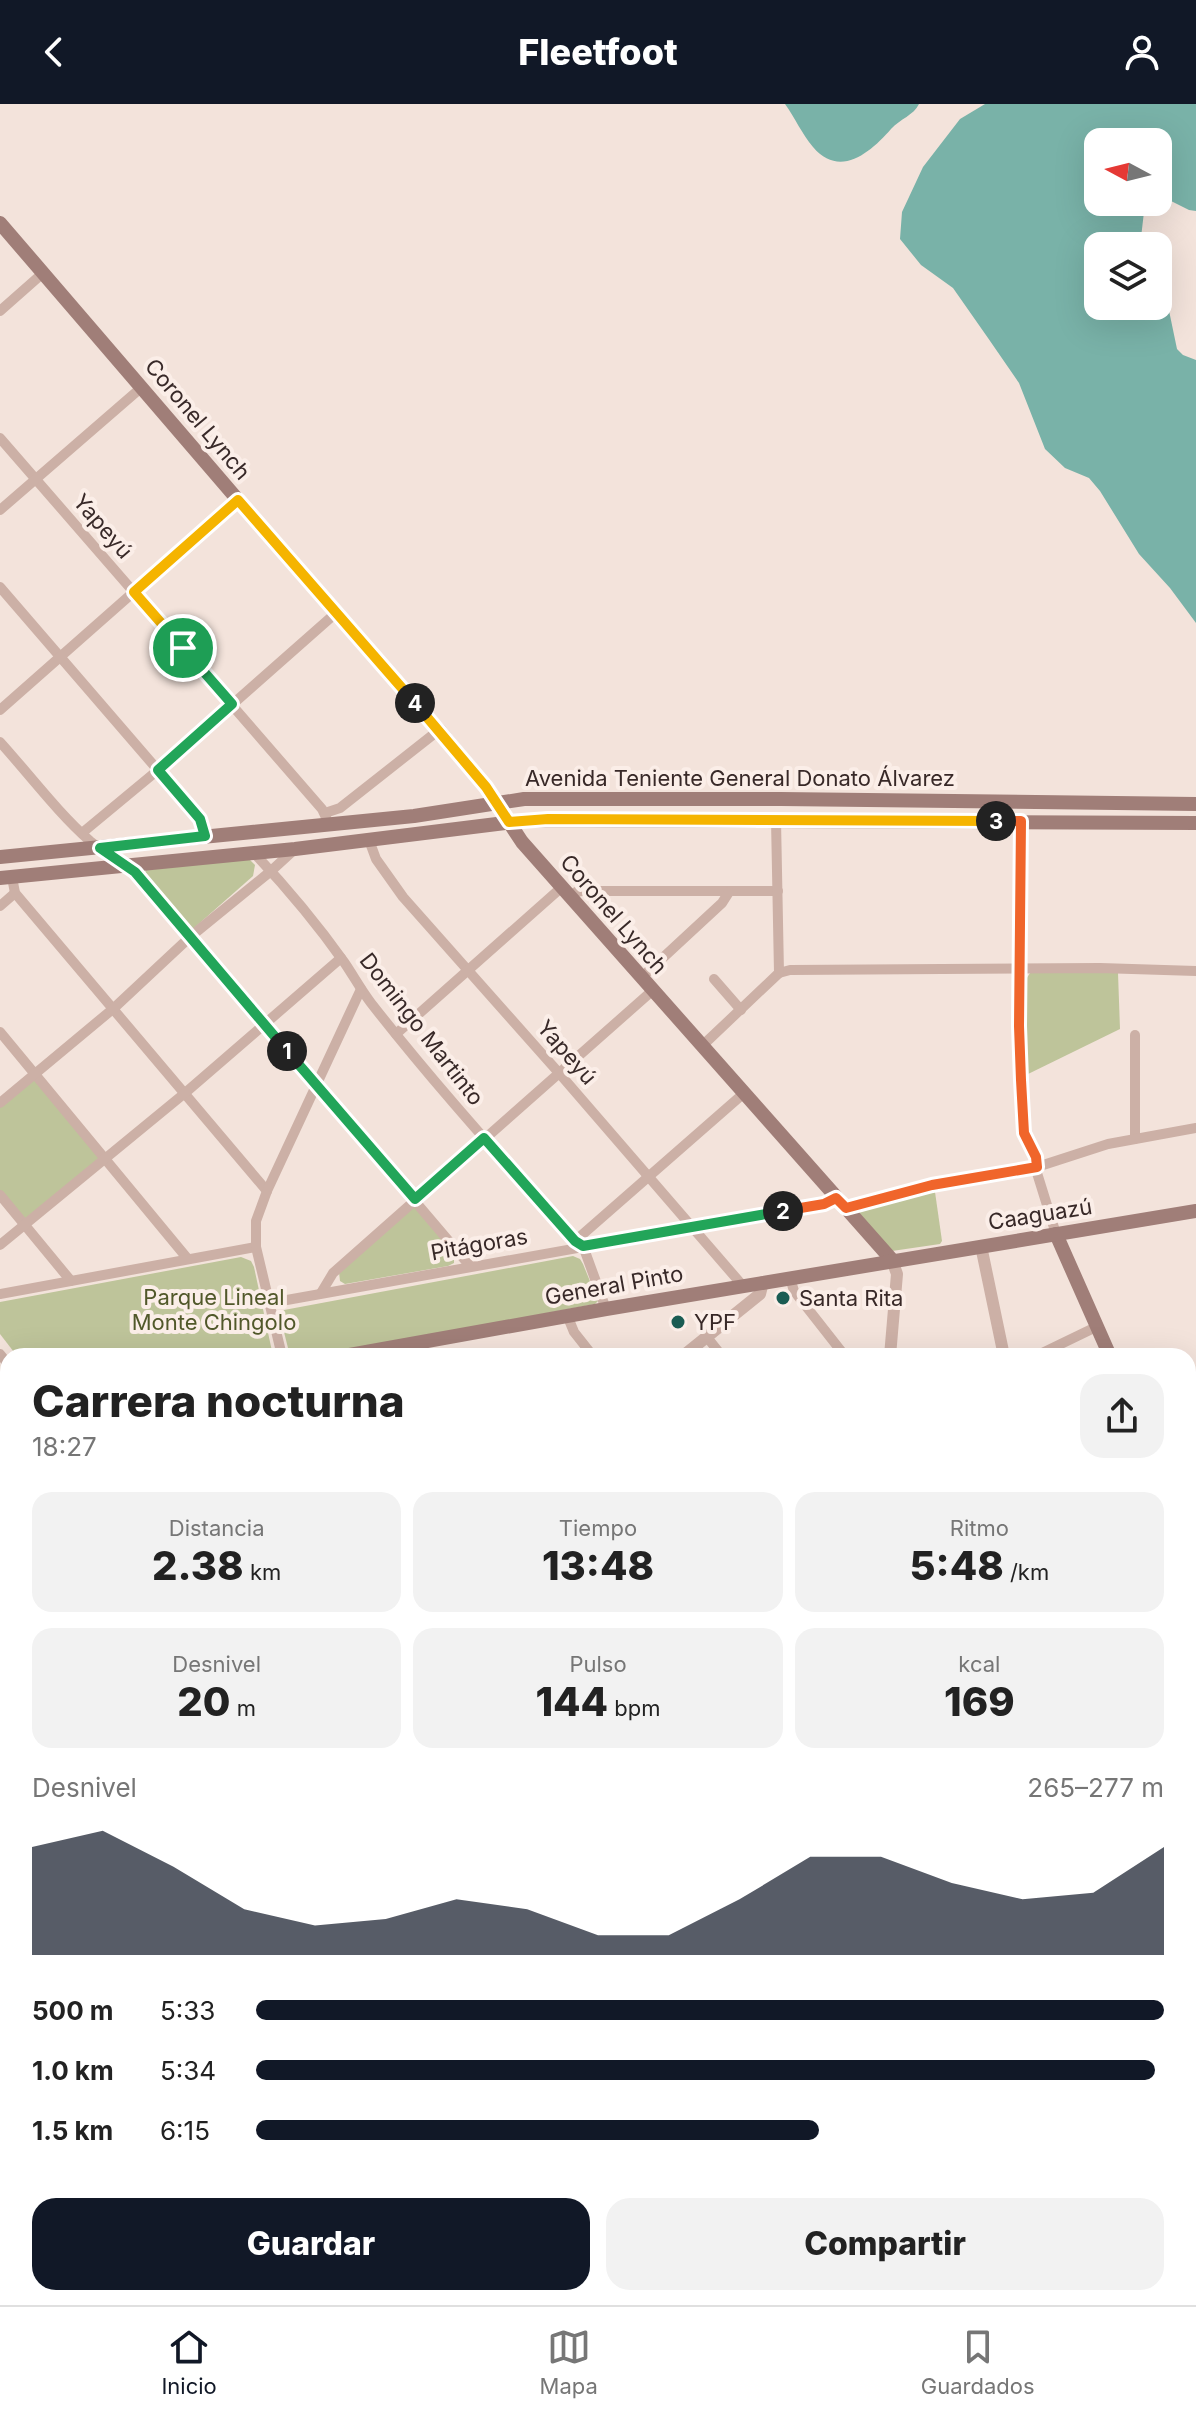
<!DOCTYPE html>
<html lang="es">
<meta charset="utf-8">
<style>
:root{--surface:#fff;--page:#f2f2f2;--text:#222;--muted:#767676;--line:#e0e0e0;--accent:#111827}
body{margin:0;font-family:Inter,sans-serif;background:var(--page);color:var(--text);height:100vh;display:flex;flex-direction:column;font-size:30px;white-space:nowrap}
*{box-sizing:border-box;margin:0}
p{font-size:26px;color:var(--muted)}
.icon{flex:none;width:44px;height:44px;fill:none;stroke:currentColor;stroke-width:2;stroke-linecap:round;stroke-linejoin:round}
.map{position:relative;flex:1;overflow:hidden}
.panel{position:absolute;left:0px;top:1244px;width:1196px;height:958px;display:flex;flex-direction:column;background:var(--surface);border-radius:24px 24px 0 0;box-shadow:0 8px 32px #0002}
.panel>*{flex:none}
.needle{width:52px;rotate:277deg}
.buttons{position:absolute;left:1084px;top:24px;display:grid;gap:16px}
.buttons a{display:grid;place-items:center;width:88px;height:88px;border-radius:16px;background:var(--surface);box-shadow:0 8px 32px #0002;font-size:40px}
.pin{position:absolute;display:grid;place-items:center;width:68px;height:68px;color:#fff;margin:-34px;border:4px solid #fff;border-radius:50%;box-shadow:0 2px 8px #0007}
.km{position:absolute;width:40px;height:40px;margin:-20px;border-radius:50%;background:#222;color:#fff;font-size:22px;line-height:40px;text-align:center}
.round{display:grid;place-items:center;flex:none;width:84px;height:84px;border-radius:24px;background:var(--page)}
.head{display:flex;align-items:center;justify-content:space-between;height:136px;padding:0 32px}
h1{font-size:44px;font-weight:800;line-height:60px}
.metrics{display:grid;grid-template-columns:repeat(3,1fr);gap:12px;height:136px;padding:8px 32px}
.metrics div{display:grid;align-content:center;border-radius:20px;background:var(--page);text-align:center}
.metrics b{font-size:40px;font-weight:800}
.metrics small{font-size:22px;font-weight:400}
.metrics p{font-size:22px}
.chart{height:224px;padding:16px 32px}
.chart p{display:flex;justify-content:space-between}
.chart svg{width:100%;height:144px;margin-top:8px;fill:var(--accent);opacity:.7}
.action{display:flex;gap:16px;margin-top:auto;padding:16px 32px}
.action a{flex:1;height:92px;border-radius:24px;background:var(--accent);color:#fff;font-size:32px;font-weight:800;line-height:92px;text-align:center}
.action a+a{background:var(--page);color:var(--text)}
ul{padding:0 32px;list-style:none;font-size:26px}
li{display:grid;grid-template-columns:128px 96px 1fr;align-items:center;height:60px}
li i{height:20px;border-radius:10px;background:var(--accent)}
header{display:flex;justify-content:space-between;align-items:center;height:104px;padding:0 32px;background:var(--accent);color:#fff;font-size:36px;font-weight:800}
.tab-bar{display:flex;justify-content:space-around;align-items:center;height:112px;border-top:2px solid var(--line);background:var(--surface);font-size:22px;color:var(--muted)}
.tab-bar a{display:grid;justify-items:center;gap:4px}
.tab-bar .current{color:var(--accent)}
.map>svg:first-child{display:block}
.green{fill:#bec49a}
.water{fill:#79b2a8}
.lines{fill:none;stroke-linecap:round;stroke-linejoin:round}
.minor{stroke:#ccb0a6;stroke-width:10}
.tertiary{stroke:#ccb0a6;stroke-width:12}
.secondary{stroke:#a07e78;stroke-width:14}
.split-1-casing{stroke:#fff;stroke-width:16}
.split-2-casing{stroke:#fff;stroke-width:16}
.split-3-casing{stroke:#fff;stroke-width:16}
.split-4-casing{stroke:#fff;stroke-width:16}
.split-5-casing{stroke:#fff;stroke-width:16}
.split-1{stroke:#22a559;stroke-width:10}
.split-2{stroke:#22a559;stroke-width:10}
.split-3{stroke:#f0652b;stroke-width:10}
.split-4{stroke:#f5b400;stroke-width:10}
.split-5{stroke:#f5b400;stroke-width:10}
.poi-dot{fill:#1a5c53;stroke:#fbeee8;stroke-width:3}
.labels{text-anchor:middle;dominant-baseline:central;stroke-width:8;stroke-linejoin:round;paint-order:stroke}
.street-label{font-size:22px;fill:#382928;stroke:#fbeee8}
.park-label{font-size:22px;fill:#51582a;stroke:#fbeee8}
.poi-label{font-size:22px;fill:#382928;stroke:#fbeee8;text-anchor:start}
</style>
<header><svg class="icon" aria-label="back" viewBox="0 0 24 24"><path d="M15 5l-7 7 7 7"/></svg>Fleetfoot<svg class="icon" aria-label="person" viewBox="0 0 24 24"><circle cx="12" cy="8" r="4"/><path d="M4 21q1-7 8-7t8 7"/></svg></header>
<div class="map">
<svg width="1196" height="2201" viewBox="0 0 1196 2201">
<rect width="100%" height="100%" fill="#f3e3db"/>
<g class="green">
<polygon points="249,755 255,761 253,772 194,824 189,824 144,772 146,766"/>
<polygon points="1030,869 1118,869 1120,925 1024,972 1025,877"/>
<polygon points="35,969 105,1054 26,1120 0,1091 0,999"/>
<polygon points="935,1088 942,1137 940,1140 892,1147 856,1107 859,1104"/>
<polygon points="414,1102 454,1148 454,1159 448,1162 345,1180 340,1177 339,1168"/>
<polygon points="573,1152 580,1155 583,1160 598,1197 595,1200 319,1252 290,1252 280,1212 284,1206"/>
<polygon points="241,1153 251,1157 254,1163 273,1252 17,1252 0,1230 0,1198"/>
</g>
<g class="water">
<path d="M785 0H919C914 11 900 15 891 25 871 48 840 75 813 43 802 30 795 14 785 0Z"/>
<polygon points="985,0 1196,0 1196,107 1189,106 1161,92 1158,93 1158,38 1098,38 1098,98 1149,98 1144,108 1140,142 1098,142 1098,202 1158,202 1158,176 1167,197 1177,245 1183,251 1196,256 1196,519 1170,484 1139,450 1100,387 1089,374 1065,364 1045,345 1019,279 988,234 953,184 921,161 900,135 902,108 923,63 960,15"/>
</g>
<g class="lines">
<g class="minor">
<polyline points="0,207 43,169"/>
<polyline points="0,334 322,705 329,720"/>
<polyline points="0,406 142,283"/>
<polyline points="0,483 200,715 205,732"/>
<polyline points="0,606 238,396"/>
<path d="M0 638C29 670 58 709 90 737 107 751 126 759 141 775L470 1162"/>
<polyline points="325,709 340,704 439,626"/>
<polyline points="1021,717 1019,922 1023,1021 1026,1035 1036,1053 1037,1069 1056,1130"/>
<polyline points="82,729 158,666 337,508"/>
<polyline points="369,736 376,755 403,793 559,969 743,1182"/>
<path d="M254 749C286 783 317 820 344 858 353 871 361 886 371 899 435 981 506 1059 575 1137L583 1142 606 1205"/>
<polyline points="12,773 15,789 267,1087"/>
<polyline points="571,793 576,788 582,787 778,787"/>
<polyline points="0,802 15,789"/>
<polyline points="779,869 790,866 1100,864 1196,867"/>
<polyline points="641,874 722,799 729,788"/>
<polyline points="714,875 741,906"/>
<polyline points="0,928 187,1154"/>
<polyline points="396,930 562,783"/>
<polyline points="1135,931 1135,1035"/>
<polyline points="702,942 779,869 776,716"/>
<polyline points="0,999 114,904 190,833 271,767 295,745"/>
<polyline points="0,1091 71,1177"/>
<polyline points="846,1104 932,1081 1037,1063 1108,1040 1196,1024"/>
<polyline points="575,1137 743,990"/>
<polyline points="0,1141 185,989 341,854"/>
<polyline points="790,1174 794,1187 845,1252"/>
<polyline points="321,1189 333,1169 652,887"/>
<polyline points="0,1190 256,1143"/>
<polyline points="270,1199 824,1100 836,1094"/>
<polyline points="567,1211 574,1228 593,1252"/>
<polyline points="706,1232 722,1252"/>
<polyline points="0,1250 8,1260"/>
<polyline points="282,1252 256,1143 256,1117 267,1087 361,885"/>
<polyline points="1036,1252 1096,1223"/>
<polyline points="1188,1299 1196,1295"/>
<polyline points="0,1434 8,1428"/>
<polyline points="0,1463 8,1473"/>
<polyline points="1188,1491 1196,1487"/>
<polyline points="0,1627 8,1620"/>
<polyline points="0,1679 8,1688"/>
<polyline points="1188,1686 1196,1682"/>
<polyline points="1188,1709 1196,1727"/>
<polyline points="1188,1880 1196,1876"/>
<polyline points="0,1895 8,1905"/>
<polyline points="0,2012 8,2005"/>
<polyline points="1188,2030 1196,2047"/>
<polyline points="1188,2071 1196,2068"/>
<polyline points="0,2106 8,2116"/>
<polyline points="969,2194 972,2201"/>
<polyline points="1116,2194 1119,2201"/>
<polyline points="51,2201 58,2194"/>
<polyline points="463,2201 472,2194"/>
<polyline points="699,2201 707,2194"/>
</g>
<g class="tertiary">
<polyline points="981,1142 1004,1252"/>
<polyline points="683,1252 760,1190 763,1178"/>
<polyline points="890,1252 897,1170 892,1156"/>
<polyline points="0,1819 8,1812"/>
<polyline points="823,2194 827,2201"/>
</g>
<g class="secondary">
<polyline points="0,119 238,396 439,626 486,683 522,738 892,1156"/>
<polyline points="0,753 414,712 524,695 781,695 1196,700"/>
<polyline points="0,774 295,745 529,716 1196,719"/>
<polyline points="1056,1130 1110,1252"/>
<polyline points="344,1252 606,1205 1196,1107"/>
<polyline points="0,1318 8,1317"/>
<polyline points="1188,1420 1196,1438"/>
</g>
</g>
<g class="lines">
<g class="split-1-casing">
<polyline id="split-1" points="183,544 232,600 158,666 200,715 205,732 100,744 135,768 287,947"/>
</g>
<g class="split-2-casing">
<polyline id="split-2" points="287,947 415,1095 484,1034 575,1137 583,1142 783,1107"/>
</g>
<g class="split-3-casing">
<polyline id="split-3" points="783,1107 824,1100 836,1094 846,1104 932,1081 1037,1063 1036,1053 1024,1029 1021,976 1019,922 1021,717 996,717"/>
</g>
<g class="split-4-casing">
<polyline id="split-4" points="415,599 486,683 509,718 548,715 996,717"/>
</g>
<g class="split-5-casing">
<polyline id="split-5" points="183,544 134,488 238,396 415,599"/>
</g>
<use href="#split-1" class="split-1"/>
<use href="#split-2" class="split-2"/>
<use href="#split-3" class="split-3"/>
<use href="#split-4" class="split-4"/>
<use href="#split-5" class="split-5"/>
</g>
<g class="poi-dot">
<circle cx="783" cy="1194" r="8"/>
<circle cx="678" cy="1218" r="8"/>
</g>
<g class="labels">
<g class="street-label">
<text transform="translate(198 315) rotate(50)">Coronel Lynch</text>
<text transform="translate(103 422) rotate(49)">Yapeyú</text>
<text x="740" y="674">Avenida Teniente General Donato Álvarez</text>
<text transform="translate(614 810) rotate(49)">Coronel Lynch</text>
<text transform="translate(422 925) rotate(52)">Domingo Martinto</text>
<text transform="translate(567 948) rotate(49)">Yapeyú</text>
<text transform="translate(1040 1110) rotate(-9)">Caaguazú</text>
<text transform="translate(479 1140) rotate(-10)">Pitágoras</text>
<text transform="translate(614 1181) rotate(-10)">General Pinto</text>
</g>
<g class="park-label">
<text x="214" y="1193">Parque Lineal<tspan x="214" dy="25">Monte Chingolo</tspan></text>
</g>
<g class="poi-label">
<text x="799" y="1194">Santa Rita</text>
<text x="694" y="1218">YPF</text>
</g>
</g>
</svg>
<div class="buttons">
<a><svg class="needle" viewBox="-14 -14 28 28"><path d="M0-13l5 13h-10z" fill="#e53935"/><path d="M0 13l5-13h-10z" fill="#767676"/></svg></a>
<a><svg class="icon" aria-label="layers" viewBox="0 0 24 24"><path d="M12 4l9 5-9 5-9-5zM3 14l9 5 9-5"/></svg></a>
</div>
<div class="pin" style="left:183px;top:544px;background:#1e9e55"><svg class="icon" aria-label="arrive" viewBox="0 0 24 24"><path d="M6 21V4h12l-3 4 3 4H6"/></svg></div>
<b class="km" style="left:287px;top:947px">1</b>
<b class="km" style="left:783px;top:1107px">2</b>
<b class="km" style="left:996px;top:717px">3</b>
<b class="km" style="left:415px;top:599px">4</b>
<section class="panel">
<div class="head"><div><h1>Carrera nocturna</h1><p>18:27</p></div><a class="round"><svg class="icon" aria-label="share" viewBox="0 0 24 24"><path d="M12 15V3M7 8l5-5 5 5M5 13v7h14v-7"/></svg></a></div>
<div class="metrics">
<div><p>Distancia</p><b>2.38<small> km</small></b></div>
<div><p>Tiempo</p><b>13:48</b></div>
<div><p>Ritmo</p><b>5:48<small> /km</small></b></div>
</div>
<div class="metrics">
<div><p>Desnivel</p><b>20<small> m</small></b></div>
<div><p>Pulso</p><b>144<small> bpm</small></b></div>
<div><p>kcal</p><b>169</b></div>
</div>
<div class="chart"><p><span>Desnivel</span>265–277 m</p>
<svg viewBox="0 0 160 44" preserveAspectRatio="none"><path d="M0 44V11L10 6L20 17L30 30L40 35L50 33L60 27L70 30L80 38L90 38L100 27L110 14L120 14L130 22L140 27L150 25L160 11V44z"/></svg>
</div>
<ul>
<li><b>500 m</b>5:33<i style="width:100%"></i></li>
<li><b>1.0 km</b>5:34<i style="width:99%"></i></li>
<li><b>1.5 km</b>6:15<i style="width:62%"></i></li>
</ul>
<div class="action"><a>Guardar</a><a>Compartir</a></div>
</section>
</div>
<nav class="tab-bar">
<a class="current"><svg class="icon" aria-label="home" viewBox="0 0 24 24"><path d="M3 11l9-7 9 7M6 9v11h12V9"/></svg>Inicio</a>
<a><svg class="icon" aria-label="map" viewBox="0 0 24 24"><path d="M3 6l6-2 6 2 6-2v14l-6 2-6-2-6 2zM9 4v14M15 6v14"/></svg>Mapa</a>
<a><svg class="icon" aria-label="saved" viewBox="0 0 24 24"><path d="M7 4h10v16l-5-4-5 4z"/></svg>Guardados</a>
</nav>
